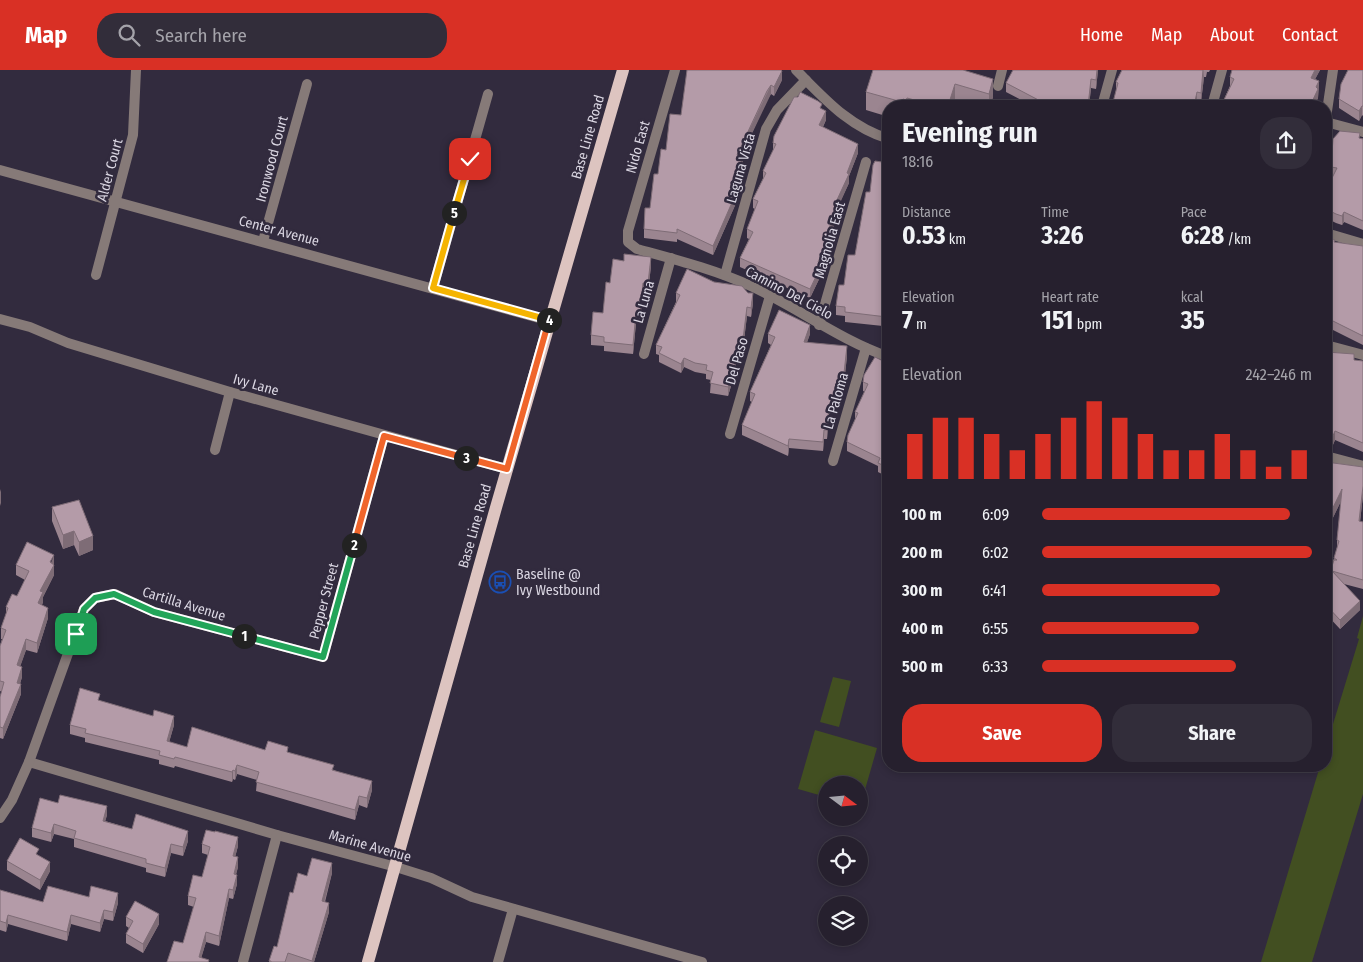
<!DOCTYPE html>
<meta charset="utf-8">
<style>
:root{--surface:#26202e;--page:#322d3a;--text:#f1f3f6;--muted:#a4a3aa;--line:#423e4a;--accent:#d93025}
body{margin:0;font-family:"Fira Sans Condensed",sans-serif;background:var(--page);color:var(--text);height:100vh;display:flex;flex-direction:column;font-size:19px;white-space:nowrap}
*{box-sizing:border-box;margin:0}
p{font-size:16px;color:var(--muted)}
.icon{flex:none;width:28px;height:28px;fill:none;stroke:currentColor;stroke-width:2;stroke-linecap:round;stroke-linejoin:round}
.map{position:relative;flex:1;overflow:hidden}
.sheet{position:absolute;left:882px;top:30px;width:450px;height:672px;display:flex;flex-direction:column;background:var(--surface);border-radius:20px;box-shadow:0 2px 8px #0003,0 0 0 1px var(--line)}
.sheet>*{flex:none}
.needle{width:32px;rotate:106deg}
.buttons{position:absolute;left:818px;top:706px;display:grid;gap:10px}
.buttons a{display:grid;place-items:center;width:50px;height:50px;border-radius:50%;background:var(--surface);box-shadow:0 2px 8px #0003,0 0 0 1px var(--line);font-size:25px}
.pin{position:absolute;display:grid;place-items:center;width:42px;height:42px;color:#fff;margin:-21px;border-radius:10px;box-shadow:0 2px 8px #0006}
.km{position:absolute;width:25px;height:25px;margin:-12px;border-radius:50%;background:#222;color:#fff;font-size:14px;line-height:25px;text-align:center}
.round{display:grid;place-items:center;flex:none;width:52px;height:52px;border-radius:20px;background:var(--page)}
.head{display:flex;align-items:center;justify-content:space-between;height:85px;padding:0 20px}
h1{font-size:28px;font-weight:700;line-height:38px}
.metrics{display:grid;grid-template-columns:repeat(3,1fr);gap:8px;height:85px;padding:5px 20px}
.metrics div{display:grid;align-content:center}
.metrics b{font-size:25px;font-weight:700}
.metrics small{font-size:14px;font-weight:400}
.metrics p{font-size:14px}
.chart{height:140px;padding:10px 20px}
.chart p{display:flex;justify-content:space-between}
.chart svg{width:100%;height:90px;margin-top:5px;stroke:var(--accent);stroke-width:6}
.action{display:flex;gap:10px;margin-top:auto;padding:10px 20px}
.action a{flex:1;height:58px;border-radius:20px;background:var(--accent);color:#fff;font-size:20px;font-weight:700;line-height:58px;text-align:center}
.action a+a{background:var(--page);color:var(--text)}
ul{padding:0 20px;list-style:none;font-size:16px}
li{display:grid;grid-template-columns:80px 60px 1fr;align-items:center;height:38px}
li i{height:12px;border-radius:6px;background:var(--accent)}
header{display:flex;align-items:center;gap:30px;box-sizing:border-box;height:70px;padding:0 25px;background:var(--accent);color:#fff}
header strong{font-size:24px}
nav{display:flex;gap:28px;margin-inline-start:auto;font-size:18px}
.search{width:350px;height:45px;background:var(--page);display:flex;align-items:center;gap:12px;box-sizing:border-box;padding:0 18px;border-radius:20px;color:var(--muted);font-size:19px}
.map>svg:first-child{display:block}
.green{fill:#424f21}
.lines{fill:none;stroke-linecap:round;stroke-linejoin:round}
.minor{stroke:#867a78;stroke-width:10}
.primary{stroke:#ddc4c0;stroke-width:12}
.wall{fill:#9b8590}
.shaded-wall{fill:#7e6c76}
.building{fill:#b49ba8;stroke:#7e6c76}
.split-1-casing{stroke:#fff;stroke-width:10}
.split-2-casing{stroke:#fff;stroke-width:10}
.split-3-casing{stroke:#fff;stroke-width:10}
.split-4-casing{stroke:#fff;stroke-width:10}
.split-5-casing{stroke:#fff;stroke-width:10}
.split-6-casing{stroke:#fff;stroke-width:10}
.split-1{stroke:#22a559;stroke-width:6}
.split-2{stroke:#22a559;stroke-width:6}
.split-3{stroke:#f0652b;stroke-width:6}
.split-4{stroke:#f0652b;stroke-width:6}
.split-5{stroke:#f5b400;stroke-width:6}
.split-6{stroke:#f5b400;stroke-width:6}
.labels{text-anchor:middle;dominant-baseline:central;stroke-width:5;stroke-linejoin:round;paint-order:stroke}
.street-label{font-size:14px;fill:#dad6e2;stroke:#322b3e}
.poi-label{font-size:14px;fill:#dad6e2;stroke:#322b3e;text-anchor:start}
</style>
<header>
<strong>Map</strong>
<div class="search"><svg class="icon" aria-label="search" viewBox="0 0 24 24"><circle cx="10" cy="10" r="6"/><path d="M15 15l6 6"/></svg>Search here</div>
<nav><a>Home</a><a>Map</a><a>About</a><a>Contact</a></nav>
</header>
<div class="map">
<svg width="1363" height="892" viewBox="0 0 1363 892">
<rect width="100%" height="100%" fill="#322b3e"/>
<g class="green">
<polygon points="1363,546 1363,724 1312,892 1261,892 1320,696 1326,696 1326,677 1359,569 1357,568"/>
<polygon points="833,607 851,611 839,657 820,652"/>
<polygon points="815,660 877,678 860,737 859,715 826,715 826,727 798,719"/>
</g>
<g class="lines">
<g class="minor">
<path d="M675 0 628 161V172L637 179C677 190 716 200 753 217 800 239 840 270 889 287"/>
<path d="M796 0C824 28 849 57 889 69"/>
<polyline points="998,16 1002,0"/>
<polyline points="1102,36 1112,0"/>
<polyline points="1212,36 1222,0"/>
<polyline points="1326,48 1333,0"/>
<polyline points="1326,52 1363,62"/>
<polyline points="0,100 550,251"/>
<polyline points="1326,163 1363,174"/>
<polyline points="263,171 307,14"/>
<polyline points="96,205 133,65 136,0"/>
<polyline points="725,205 766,59 777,40 806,10"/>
<polyline points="433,218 488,24"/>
<polyline points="0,249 30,257 68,273 230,322 507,399"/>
<polyline points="819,255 866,92"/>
<polyline points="1326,275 1363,285"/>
<polyline points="644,284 671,188"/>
<polyline points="730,364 770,226"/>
<polyline points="215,380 230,322"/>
<polyline points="1326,386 1363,396"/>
<polyline points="833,391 866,278"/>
<polyline points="29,692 277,765 396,797 431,808 472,827 702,892"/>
<polyline points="0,748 12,730 29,692 84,539 95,528 115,524 154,542 323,587 384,366"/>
<polyline points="243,892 277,765"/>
<polyline points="498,892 513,839"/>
</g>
<polyline class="primary" points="368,892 495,441 623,0"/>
</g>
<g class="wall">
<polygon points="963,0 993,27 990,36 970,36 955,32 954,36 889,36 889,47 866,40 866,22"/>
<polygon points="1098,0 1096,19 1091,18 1089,36 1033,36 1006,22 1006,13"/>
<polygon points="1122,0 1210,0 1209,2 1207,2 1206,7 1204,7 1201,32 1116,21 1116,12"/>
<polygon points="1320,0 1315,9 1319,11 1318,28 1314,36 1221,36 1230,16 1230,7"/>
<polygon points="1363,0 1363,46 1362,45 1359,51 1339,38 1339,29"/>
<polygon points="782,10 774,26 771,24 767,30 741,87 743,97 733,120 737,131 713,185 677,169 677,172 644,168 644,159 650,138 658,104 666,80 681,45"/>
<polygon points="822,39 826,50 823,57 858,83 849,106 849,113 839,134 840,144 830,164 831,174 822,194 822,203 810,228 740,197 740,188 749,169 747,168 747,159 755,139 753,138 753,129 763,109 763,101 773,81 773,73"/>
<polygon points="1360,68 1363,69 1363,160 1344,152 1342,155 1336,153 1326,148 1326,120 1333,107 1331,107 1331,97"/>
<polygon points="889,93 889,268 883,265 883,256 845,252 845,246 836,245 836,236 855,185 870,122"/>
<polygon points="1326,167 1328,169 1335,172 1363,176 1363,275 1333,260 1331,264 1326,262"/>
<polygon points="651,196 648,222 643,222 640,253 636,253 633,284 604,281 604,276 591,275 591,265 603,243 610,213"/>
<polygon points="676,223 753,233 751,247 747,246 743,278 738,277 735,303 728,326 710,323 711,310 706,309 706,304 695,302 684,297 681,303 659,292 659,285 656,284 656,275 676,232"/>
<polygon points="768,264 810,264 807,272 847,286 844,313 839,312 834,344 829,344 827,369 824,369 823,381 789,378 788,386 742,365 742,355 752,332 750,331 750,322 771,275 768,273"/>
<polygon points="1326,282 1354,290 1363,291 1363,382 1335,370 1332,377 1326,374"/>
<polygon points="889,294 889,418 885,418 886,406 878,402 878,396 847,381 847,372 855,350 855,342 865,322 863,321 863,312"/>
<polygon points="1326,392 1363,397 1363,425 1360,452 1363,452 1363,519 1344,514 1360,540 1340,559 1326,544 1326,515 1337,478 1337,470 1341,431 1326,462"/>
<polygon points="52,437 93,480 79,486 74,475 63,479 52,451"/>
<polygon points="54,494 54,505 43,527 43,532 42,535 48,548 37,583 26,580 20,596 22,607 20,614 21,624 3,669 0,668 0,627 2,622 0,621 0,576 2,569 1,569 1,558 6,544 6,537 17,526 25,510 16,505 16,495"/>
<polygon points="100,631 174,655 169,672 187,677 288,682 334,700 372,720 367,738 359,735 355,750 256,721 257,710 237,704 235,710 233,709 232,712 175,696 174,698 159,694 159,690 85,672 85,668 70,664 70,655"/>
<polygon points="58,733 107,745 105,751 132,759 188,771 183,786 171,783 165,807 146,802 146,798 74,777 74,769 54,764 51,772 32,767 32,758"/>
<polygon points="202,774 238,776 235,787 238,797 236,804 237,814 233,829 229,828 219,876 206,872 201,888 209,892 167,892 183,873 194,837 188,835 188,826 202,807 208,785 202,783"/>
<polygon points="7,791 50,801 40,820 7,800"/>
<polygon points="332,803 325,832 329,842 314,892 269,892 277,877 293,823 307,806"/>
<polygon points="0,820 43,832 89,827 118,833 113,851 104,849 100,862 71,854 67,871 8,854 6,862 0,860"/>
<polygon points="126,847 159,854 143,883 126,873 126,864 129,858 126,856"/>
</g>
<g class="shaded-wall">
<polygon points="1097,0 1098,0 1096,19 1096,10"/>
<polygon points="1204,0 1204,7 1201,32 1201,23"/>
<polygon points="1315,0 1320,0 1311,17 1311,8"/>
<polygon points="782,1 782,10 774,26 774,17"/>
<polygon points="993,9 993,27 990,36 989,36 989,24"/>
<polygon points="1091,9 1091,18 1089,36 1088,36"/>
<polygon points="1319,11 1318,28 1314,36 1310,36 1316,17"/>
<polygon points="955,14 955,32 954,36 948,36"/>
<polygon points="771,15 771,24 737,95 737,85"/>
<polygon points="1197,22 1197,31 1195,36 1194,36"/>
<polygon points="1362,36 1362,45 1359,51 1359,41"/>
<polygon points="826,41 826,50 819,64 819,55"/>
<polygon points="858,74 858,83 849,106 849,113 836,142 836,132"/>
<polygon points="743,88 743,97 730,127 730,118"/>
<polygon points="737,121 737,131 713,185 713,176"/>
<polygon points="840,134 840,144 827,171 827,162"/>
<polygon points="1344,142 1344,152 1342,155 1342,146"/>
<polygon points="831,164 831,174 818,202 818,192"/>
<polygon points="651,187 651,196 648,222 648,213"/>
<polygon points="822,194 822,203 810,228 810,219"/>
<polygon points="643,213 643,222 640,253 640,244"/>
<polygon points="753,223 753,233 751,247 751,238"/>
<polygon points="747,237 747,246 743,278 743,269"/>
<polygon points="636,243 636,253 633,284 633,275"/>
<polygon points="1333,251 1333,260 1331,264 1331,255"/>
<polygon points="810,255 810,264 804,281 804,272"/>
<polygon points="738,268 738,277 735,303 728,326 728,317"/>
<polygon points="847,276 847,286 844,313 844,303"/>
<polygon points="684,288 684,297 681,303 681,294"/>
<polygon points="839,303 839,312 834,344 834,335"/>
<polygon points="829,335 829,344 827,369 827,360"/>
<polygon points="824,360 824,369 823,381 823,372"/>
<polygon points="1335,361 1335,370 1332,377 1332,368"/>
<polygon points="789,369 789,378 788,386 788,376"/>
<polygon points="1363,416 1363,425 1359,461 1359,451"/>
<polygon points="1,419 1,433 0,436 0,422"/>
<polygon points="1342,419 1342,429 1326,462 1326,452"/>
<polygon points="74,461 74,475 63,479 63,465"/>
<polygon points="93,466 93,480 79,486 79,472"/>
<polygon points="54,485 54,505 43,527 43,532 38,544 38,533 40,521"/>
<polygon points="1360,531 1360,540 1340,559 1340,550"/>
<polygon points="48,538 48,548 37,583 37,573"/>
<polygon points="26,569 26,580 17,606 17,595"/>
<polygon points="22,597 22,607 17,623 17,613"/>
<polygon points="21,614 21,624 3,669 3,658"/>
<polygon points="174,646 174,655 167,680 167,671"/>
<polygon points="237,695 237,704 235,710 235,701"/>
<polygon points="233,700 233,709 232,712 232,702"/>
<polygon points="372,711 372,720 367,738 367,728"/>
<polygon points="359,726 359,735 355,750 355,740"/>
<polygon points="107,736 107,745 103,760 103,751"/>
<polygon points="54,754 54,764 51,772 51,763"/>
<polygon points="188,761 188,771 183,786 183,777"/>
<polygon points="238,767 238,776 233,795 233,786"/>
<polygon points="171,774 171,783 165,807 165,798"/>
<polygon points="238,787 238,797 234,813 234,804"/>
<polygon points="50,792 50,801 40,820 40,810"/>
<polygon points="332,793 332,803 322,840 322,831"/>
<polygon points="237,805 237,814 233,829 233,820"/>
<polygon points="229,819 229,828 219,876 219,866"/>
<polygon points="118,823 118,833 113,851 113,842"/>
<polygon points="329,833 329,842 314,892 312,892"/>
<polygon points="104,840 104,849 100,862 100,853"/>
<polygon points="159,844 159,854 143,883 143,874"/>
<polygon points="8,845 8,854 6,862 6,853"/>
<polygon points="71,845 71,854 67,871 67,862"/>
<polygon points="206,862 206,872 200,892 199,887"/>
</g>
<g class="building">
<polygon points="687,0 781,0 782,1 774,17 771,15 767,21 737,85 743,88 730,118 737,121 713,176 677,159 677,163 644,159 645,138 650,138 654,104 658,104 661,79 666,80 670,44 681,45"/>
<polygon points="873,0 963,0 993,9 989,24 955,14 948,36 937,36 907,28 906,30 903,29 902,32 866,22"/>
<polygon points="1013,0 1097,0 1096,10 1091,9 1088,36 1048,36 1048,35 1006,13"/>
<polygon points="1122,0 1203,0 1201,23 1197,22 1194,36 1112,36 1118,13 1116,12"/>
<polygon points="1232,0 1315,0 1311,8 1319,11 1316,17 1318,19 1310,36 1221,36 1234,9 1230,7"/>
<polygon points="1348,0 1363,0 1363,36 1362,36 1359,41 1339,29 1341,14"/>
<polygon points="800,22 818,31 822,34 820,38 826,41 819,55 858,74 847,103 849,104 836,132 840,134 827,162 831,164 818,192 822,194 810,219 740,188 753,162 747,159 758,131 753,129 766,103 763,101 776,74 773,73 774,66 794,27 798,27"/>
<polygon points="1340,61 1360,63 1359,68 1363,69 1363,151 1344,142 1342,146 1336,144 1326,139 1326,120 1337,98 1331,97 1333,69"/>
<polygon points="875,91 889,93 889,259 883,256 887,247 845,242 845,237 836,236 839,215 844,215 848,185 855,185 866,122 870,122 873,95"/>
<polygon points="1326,167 1328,167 1327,169 1335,170 1334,172 1363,176 1363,266 1333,251 1331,255 1326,253"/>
<polygon points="624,184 651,187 648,213 643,213 640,244 636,243 633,275 604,272 604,267 591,265 593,242 603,243 606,212 610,213 613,189 624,191"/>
<polygon points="687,199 714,212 742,216 748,223 753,223 751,238 747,237 743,269 738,268 735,294 728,317 710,313 713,302 706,300 707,295 695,293 684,288 681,294 659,283 662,277 656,275 680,225 676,223"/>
<polygon points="779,240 810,255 804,272 847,276 844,303 839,303 834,335 829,335 827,360 824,360 823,372 789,369 788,376 742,355 755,324 750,322 775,267 768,264"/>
<polygon points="1326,282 1354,284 1354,290 1363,291 1363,373 1335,361 1332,368 1326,365"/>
<polygon points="875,287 889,294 889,409 885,408 887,397 878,393 880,388 847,372 848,365 858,343 855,342 868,314 863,312 864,305"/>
<polygon points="1326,392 1363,397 1363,416 1359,451 1363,452 1363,510 1332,501 1360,531 1340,550 1326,535 1326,515 1334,490 1337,490 1334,488 1339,471 1337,470 1342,419 1326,452"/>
<polygon points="79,430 93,466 79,472 74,461 63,465 52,437"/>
<polygon points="27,472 54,485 50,492 54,495 40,521 43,522 38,533 48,538 37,573 26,569 17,595 22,597 17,613 21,614 3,658 0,657 0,627 4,612 0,611 0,576 6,560 1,558 8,538 6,537 12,524 17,526 29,501 16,495"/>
<polygon points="80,618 100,624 98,630 153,646 154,640 174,646 167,671 187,677 192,657 265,680 268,671 288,677 287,682 334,695 332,700 372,711 367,728 359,726 355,740 256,712 259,702 237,695 235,701 233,700 232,702 175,687 174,689 159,685 160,681 85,663 86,659 70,655"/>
<polygon points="60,725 107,736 103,751 132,759 136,744 188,761 183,777 171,774 165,798 146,793 146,789 74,768 76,761 54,754 51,763 32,758 40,728 58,733"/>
<polygon points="206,760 215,762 215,761 238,767 233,786 238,787 234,804 237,805 233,820 229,819 219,866 206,862 199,887 209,890 208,892 167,892 174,871 183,873 196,828 188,826 193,805 202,807 210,777 202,774"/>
<polygon points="20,768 39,779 36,784 50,792 40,810 7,791"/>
<polygon points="312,788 332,793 322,831 329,833 312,891 288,883 285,892 271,892 271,891 269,891 274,876 277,877 290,822 293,823 298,803 307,806"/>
<polygon points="48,816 89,827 91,816 118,823 113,842 104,840 100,853 71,845 67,862 8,845 6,853 0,851 0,820 43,832"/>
<polygon points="135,831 159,844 143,874 126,864 133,851 126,847"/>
</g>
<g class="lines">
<g class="split-1-casing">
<polyline id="split-1" points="76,564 84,539 95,528 114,524 154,542 244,566"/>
</g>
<g class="split-2-casing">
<polyline id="split-2" points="244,566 323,587 354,475"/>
</g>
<g class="split-3-casing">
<polyline id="split-3" points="354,475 384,366 466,388"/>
</g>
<g class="split-4-casing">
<polyline id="split-4" points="466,388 507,399 549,250"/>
</g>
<g class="split-5-casing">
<polyline id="split-5" points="454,143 433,218 549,250"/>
</g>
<g class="split-6-casing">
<polyline id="split-6" points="454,143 470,89"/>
</g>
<use href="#split-1" class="split-1"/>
<use href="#split-2" class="split-2"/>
<use href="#split-3" class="split-3"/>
<use href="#split-4" class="split-4"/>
<use href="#split-5" class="split-5"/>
<use href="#split-6" class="split-6"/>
</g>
<defs>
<g id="bus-ring" transform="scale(1.125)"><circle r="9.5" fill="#322b3e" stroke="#1a4fb4" stroke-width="1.5"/><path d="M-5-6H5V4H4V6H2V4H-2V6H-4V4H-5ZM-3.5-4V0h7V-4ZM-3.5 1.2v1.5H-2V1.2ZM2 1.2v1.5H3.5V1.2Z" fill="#1a4fb4"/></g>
</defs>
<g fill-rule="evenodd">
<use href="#bus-ring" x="500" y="512"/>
</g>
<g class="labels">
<g class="street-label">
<text transform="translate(588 67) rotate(-74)">Base Line Road</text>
<text transform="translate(638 77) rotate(-74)">Nido East</text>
<text transform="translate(272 89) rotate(-75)">Ironwood Court</text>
<text transform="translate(741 98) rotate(-74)">Laguna Vista</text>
<text transform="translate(110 100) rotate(-75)">Alder Court</text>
<text transform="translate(279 161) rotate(15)">Center Avenue</text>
<text transform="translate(830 170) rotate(-74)">Magnolia East</text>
<text transform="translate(789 223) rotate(28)">Camino Del Cielo</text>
<text transform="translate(644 232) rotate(-74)">La Luna</text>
<text transform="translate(737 291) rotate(-74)">Del Paso</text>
<text transform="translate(256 315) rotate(16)">Ivy Lane</text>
<text transform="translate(836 331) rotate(-74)">La Paloma</text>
<text transform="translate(475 456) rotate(-74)">Base Line Road</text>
<text transform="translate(324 531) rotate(-75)">Pepper Street</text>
<text transform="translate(184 534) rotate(17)">Cartilla Avenue</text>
<text transform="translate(370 776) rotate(16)">Marine Avenue</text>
</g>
<g class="poi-label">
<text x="516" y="504">Baseline @<tspan x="516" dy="16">Ivy Westbound</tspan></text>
</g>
</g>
</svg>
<div class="buttons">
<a><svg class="needle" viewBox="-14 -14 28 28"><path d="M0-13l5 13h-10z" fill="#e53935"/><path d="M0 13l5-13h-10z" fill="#a4a3aa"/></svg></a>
<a><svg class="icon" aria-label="locate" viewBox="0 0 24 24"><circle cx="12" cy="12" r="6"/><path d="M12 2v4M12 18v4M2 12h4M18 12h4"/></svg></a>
<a><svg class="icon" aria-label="layers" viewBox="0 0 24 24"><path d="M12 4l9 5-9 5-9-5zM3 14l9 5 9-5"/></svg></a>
</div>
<div class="pin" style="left:76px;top:564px;background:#1e9e55"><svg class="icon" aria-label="arrive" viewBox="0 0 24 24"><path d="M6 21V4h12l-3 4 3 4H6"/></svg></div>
<div class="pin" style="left:470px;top:89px;background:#d93025"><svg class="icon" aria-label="check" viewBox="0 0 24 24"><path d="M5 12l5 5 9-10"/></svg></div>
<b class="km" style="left:244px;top:566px">1</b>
<b class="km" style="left:354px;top:475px">2</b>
<b class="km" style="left:466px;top:388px">3</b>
<b class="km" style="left:549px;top:250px">4</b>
<b class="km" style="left:454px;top:143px">5</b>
<section class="sheet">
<div class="head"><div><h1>Evening run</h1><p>18:16</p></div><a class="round"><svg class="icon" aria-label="share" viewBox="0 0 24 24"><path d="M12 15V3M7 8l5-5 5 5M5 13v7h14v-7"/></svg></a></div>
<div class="metrics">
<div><p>Distance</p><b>0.53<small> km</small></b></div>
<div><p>Time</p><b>3:26</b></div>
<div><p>Pace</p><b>6:28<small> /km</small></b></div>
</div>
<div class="metrics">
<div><p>Elevation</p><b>7<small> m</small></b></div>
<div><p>Heart rate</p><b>151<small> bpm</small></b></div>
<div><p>kcal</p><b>35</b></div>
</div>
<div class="chart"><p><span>Elevation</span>242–246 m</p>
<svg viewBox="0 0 160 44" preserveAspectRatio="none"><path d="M5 44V22M15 44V14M25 44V14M35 44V22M45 44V30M55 44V22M65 44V14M75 44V6M85 44V14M95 44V22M105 44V30M115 44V30M125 44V22M135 44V30M145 44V38M155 44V30"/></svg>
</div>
<ul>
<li><b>100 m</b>6:09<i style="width:92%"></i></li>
<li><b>200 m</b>6:02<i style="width:100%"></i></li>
<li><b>300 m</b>6:41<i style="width:66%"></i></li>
<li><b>400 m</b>6:55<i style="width:58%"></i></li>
<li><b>500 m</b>6:33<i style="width:72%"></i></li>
</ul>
<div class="action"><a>Save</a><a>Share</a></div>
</section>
</div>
